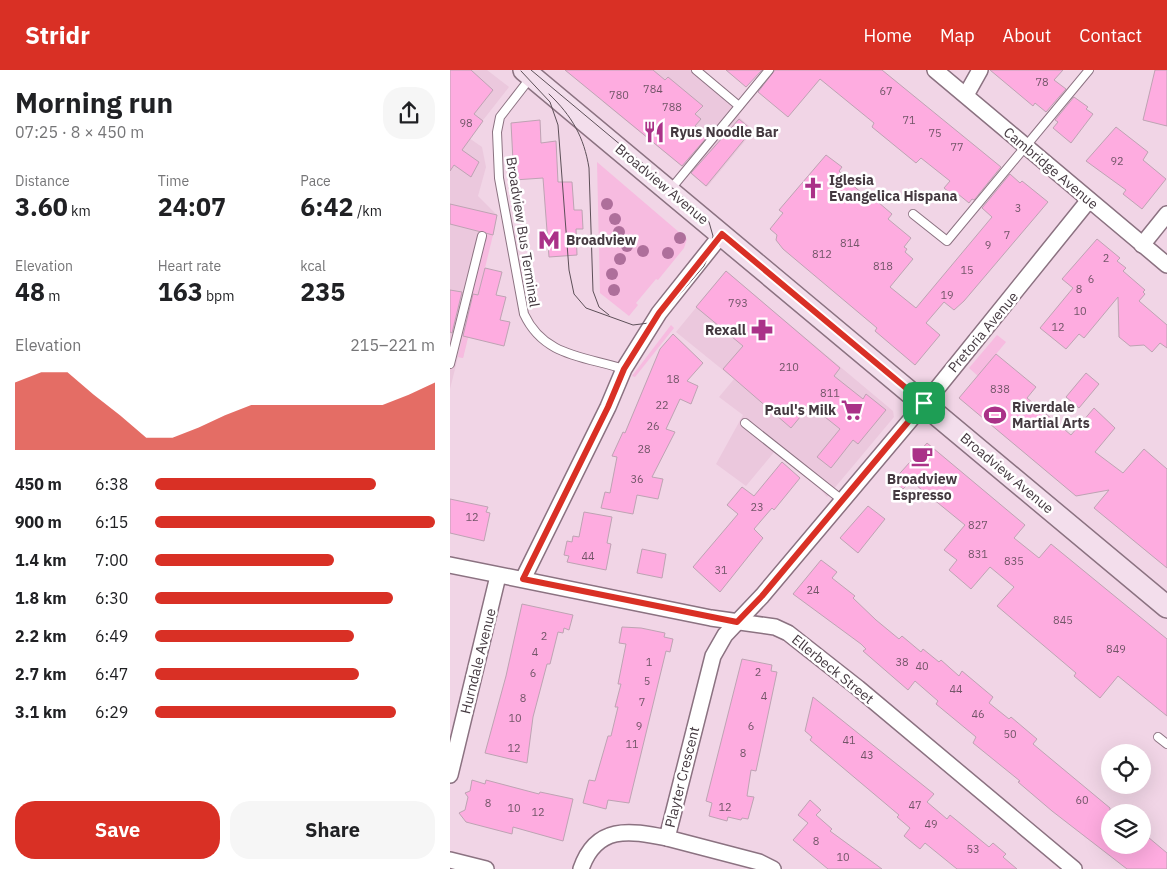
<!DOCTYPE html>
<meta charset="utf-8">
<style>
:root{--surface:#fff;--page:#f6f6f6;--text:#202124;--muted:#757577;--accent:#d93025}
body{margin:0;font-family:"IBM Plex Sans",sans-serif;background:var(--page);color:var(--text);height:100vh;display:flex;flex-direction:column;font-size:19px;white-space:nowrap}
*{box-sizing:border-box;margin:0}
p{font-size:16px;color:var(--muted)}
.icon{flex:none;width:28px;height:28px;fill:none;stroke:currentColor;stroke-width:2;stroke-linecap:round;stroke-linejoin:round}
.map{position:relative;flex:1;overflow:hidden}
.drawer{display:flex;flex-direction:column;background:var(--surface);width:450px}
.drawer>*{flex:none}
.tools{position:absolute;left:651px;top:674px;display:grid;gap:10px}
.tools a{display:grid;place-items:center;width:50px;height:50px;border-radius:50%;background:var(--surface);box-shadow:0 5px 20px #0002;font-size:25px}
.pin{position:absolute;display:grid;place-items:center;width:42px;height:42px;color:#fff;margin:-21px;border-radius:10px;box-shadow:0 2px 8px #0006}
.round{display:grid;place-items:center;flex:none;width:52px;height:52px;border-radius:20px;background:var(--page)}
.summary{display:flex;align-items:center;justify-content:space-between;height:85px;padding:0 15px}
h1{font-size:28px;font-weight:700;line-height:38px}
.stats{display:grid;grid-template-columns:repeat(3,1fr);gap:8px;height:85px;padding:5px 15px}
.stats div{display:grid;align-content:center}
.stats b{font-size:25px;font-weight:700}
.stats small{font-size:14px;font-weight:400}
.stats p{font-size:14px}
.chart{height:140px;padding:10px 15px}
.chart p{display:flex;justify-content:space-between}
.chart svg{width:100%;height:90px;margin-top:5px;fill:var(--accent);opacity:.7}
.primary-button{display:flex;gap:10px;margin-top:auto;padding:10px 15px}
.primary-button a{flex:1;height:58px;border-radius:20px;background:var(--accent);color:#fff;font-size:20px;font-weight:700;line-height:58px;text-align:center}
.primary-button a+a{background:var(--page);color:var(--text)}
ul{padding:0 15px;list-style:none;font-size:16px}
li{display:grid;grid-template-columns:80px 60px 1fr;align-items:center;height:38px}
li i{height:12px;border-radius:6px;background:var(--accent)}
header{display:flex;align-items:center;gap:30px;box-sizing:border-box;height:70px;padding:0 25px;background:var(--accent);color:#fff}
header strong{font-size:24px}
nav{display:flex;gap:28px;margin-inline-start:auto;font-size:18px}
main{display:flex;flex:1;min-height:0}
.map>svg:first-child{display:block}
.built{fill:#ebc8dd}
.green{fill:#f7bbe0}
.building{fill:#feace0;stroke:#bea3b3}
.lines{fill:none;stroke-linecap:round;stroke-linejoin:round}
.service-casing{stroke:#8b7281;stroke-width:10}
.minor-casing{stroke:#8b7281;stroke-width:18}
.secondary-casing{stroke:#8b7281;stroke-width:24}
.service{stroke:#fff;stroke-width:8}
.minor{stroke:#fff;stroke-width:15}
.secondary{stroke:#f3deec;stroke-width:21}
.tram{stroke:#5d4f58;stroke-width:1}
.tree{fill:#ae6f9b}
.route-casing{stroke:#fff;stroke-width:10}
.route{stroke:#d93025;stroke-width:6}
.labels{text-anchor:middle;dominant-baseline:central;stroke-width:5;stroke-linejoin:round;paint-order:stroke}
.number-label{font-size:11px;fill:#725668}
.poi-label{font-size:14px;font-weight:bold;fill:#443940;stroke:#fff;text-anchor:start}
.street-label{font-size:14px;fill:#443940;stroke:#fff}
</style>
<header>
<strong>Stridr</strong>
<nav><a>Home</a><a>Map</a><a>About</a><a>Contact</a></nav>
</header>
<main>
<section class="drawer">
<div class="summary"><div><h1>Morning run</h1><p>07:25 · 8 × 450 m</p></div><a class="round"><svg class="icon" aria-label="share" viewBox="0 0 24 24"><path d="M12 15V3M7 8l5-5 5 5M5 13v7h14v-7"/></svg></a></div>
<div class="stats">
<div><p>Distance</p><b>3.60<small> km</small></b></div>
<div><p>Time</p><b>24:07</b></div>
<div><p>Pace</p><b>6:42<small> /km</small></b></div>
</div>
<div class="stats">
<div><p>Elevation</p><b>48<small> m</small></b></div>
<div><p>Heart rate</p><b>163<small> bpm</small></b></div>
<div><p>kcal</p><b>235</b></div>
</div>
<div class="chart"><p><span>Elevation</span>215–221 m</p>
<svg viewBox="0 0 160 44" preserveAspectRatio="none"><path d="M0 44V11L10 6L20 6L30 17L40 27L50 38L60 38L70 33L80 27L90 22L100 22L110 22L120 22L130 22L140 22L150 17L160 11V44z"/></svg>
</div>
<ul>
<li><b>450 m</b>6:38<i style="width:79%"></i></li>
<li><b>900 m</b>6:15<i style="width:100%"></i></li>
<li><b>1.4 km</b>7:00<i style="width:64%"></i></li>
<li><b>1.8 km</b>6:30<i style="width:85%"></i></li>
<li><b>2.2 km</b>6:49<i style="width:71%"></i></li>
<li><b>2.7 km</b>6:47<i style="width:73%"></i></li>
<li><b>3.1 km</b>6:29<i style="width:86%"></i></li>
</ul>
<div class="primary-button"><a>Save</a><a>Share</a></div>
</section>
<div class="map">
<svg width="717" height="799" viewBox="0 0 717 799">
<rect width="100%" height="100%" fill="#f1d5e6"/>
<g class="built">
<polygon points="0,0 37,0 59,17 19,68 32,77 36,97 28,126 47,145 13,288 8,287 0,319"/>
<polygon points="181,0 249,0 286,30 290,48 304,60 257,117 153,32"/>
<polygon points="276,201 443,341 444,347 377,427 369,418 325,381 296,416 266,394 293,345 269,327 284,309 226,262"/>
</g>
<g class="green">
<polygon points="147,92 237,169 234,178 208,210 206,209 186,233 188,235 179,246 150,223"/>
<polygon points="36,163 43,165 13,288 8,287"/>
<polygon points="221,255 224,258 185,307 182,306"/>
<polygon points="547,265 556,272 528,306 519,298"/>
</g>
<g class="building">
<polygon points="0,0 21,0 43,20 24,44 33,51 12,80 29,92 21,107 4,95 0,101"/>
<polygon points="115,0 203,0 215,10 218,7 253,36 245,44 251,49 245,56 258,66 232,96"/>
<polygon points="276,0 312,0 296,17"/>
<polygon points="325,0 432,0 551,97 524,130 522,129 519,133 508,124 505,127 494,118 500,111 471,88 466,93 422,57 424,53 370,9 338,47 308,22"/>
<polygon points="540,0 613,0 604,10 616,19 596,42 585,33 583,36"/>
<polygon points="705,0 717,0 717,56 693,50"/>
<polygon points="624,27 638,37 636,39 643,44 621,73 603,58 608,52 605,50"/>
<polygon points="289,49 302,60 256,116 241,103"/>
<polygon points="90,50 91,73 106,71 108,112 122,112 124,140 132,140 133,159 126,159 127,185 99,187 93,108 64,110 61,53"/>
<polygon points="666,57 698,82 693,90 716,109 692,139 673,124 676,120 636,91"/>
<polygon points="376,85 392,97 389,101 400,113 419,129 421,126 442,144 438,149 461,168 454,177 457,179 455,182 463,189 440,217 466,238 542,147 532,138 560,104 570,113 572,111 598,132 514,231 504,240 494,232 476,253 490,265 465,295 425,261 427,258 333,179 326,170 327,165 320,159 333,143 329,140"/>
<polygon points="0,134 47,145 43,165 0,154"/>
<polygon points="647,169 670,188 667,191 676,198 673,201 695,220 693,222 695,224 689,231 717,255 717,278 710,273 702,282 694,275 680,276 669,267 668,227 634,268 629,264 616,279 590,258 623,218 612,209"/>
<polygon points="35,198 52,202 46,225 56,227 50,250 60,252 54,276 13,266 23,224 28,225"/>
<polygon points="276,201 390,298 384,306 413,329 416,324 436,340 408,374 403,370 381,398 367,387 390,359 360,335 341,358 273,299 293,276 246,237"/>
<polygon points="0,220 12,222 2,263 0,262"/>
<polygon points="223,264 253,293 237,311 248,316 241,334 230,329 216,359 225,362 202,407 213,409 208,429 187,425 183,444 151,438 155,422 160,423 167,387 162,386 173,362 175,363 210,279"/>
<polygon points="546,284 586,317 577,328 621,365 644,338 665,358 645,382 673,403 694,379 717,399 717,498 644,438 659,420 626,426 509,328"/>
<polygon points="636,303 649,314 629,338 616,327"/>
<polygon points="477,373 575,455 564,468 589,488 601,474 717,569 717,646 668,606 650,628 624,606 626,603 547,536 564,517 540,497 521,519 499,500 507,490 494,480 515,455 461,411 453,419 443,411"/>
<polygon points="332,392 350,408 324,440 322,438 304,459 313,468 270,522 243,497 288,444 277,435 292,417 304,426"/>
<polygon points="0,429 38,437 36,442 40,443 34,471 0,463"/>
<polygon points="418,436 435,449 408,483 390,468"/>
<polygon points="134,442 162,447 157,473 161,474 156,500 117,492 119,486 114,485 117,471 122,472 123,466 129,467"/>
<polygon points="192,479 216,484 212,508 187,503"/>
<polygon points="371,490 387,502 382,508 405,526 403,528 426,550 449,569 452,566 471,582 473,579 489,592 491,590 509,606 512,601 543,627 539,633 559,649 561,647 587,669 583,674 660,738 660,775 692,775 692,762 717,783 717,799 677,799 602,741 568,712 570,711 523,673 526,667 486,634 488,631 465,611 458,620 413,581 416,579 411,574 343,524"/>
<polygon points="72,534 123,545 119,560 114,558 113,563 108,562 100,594 97,594 83,647 77,693 35,683 56,606"/>
<polygon points="172,557 191,558 215,563 214,567 223,569 220,582 216,581 179,733 158,730 156,739 133,733 139,710 145,711 158,666 161,666 168,637 165,637 171,614 168,614 176,574 169,573"/>
<polygon points="292,589 322,595 321,601 327,602 306,701 301,700 297,726 304,727 298,749 292,748 291,750 278,747 277,751 259,746 262,733 256,731"/>
<polygon points="363,627 484,724 477,732 497,749 500,745 539,777 543,773 556,784 553,787 567,799 507,799 475,773 470,779 454,766 460,758 447,747 449,745 360,670 362,667 355,661"/>
<polygon points="22,710 35,714 36,710 89,724 90,722 123,729 113,771 63,757 62,764 16,752 9,743 15,740 18,727 15,723 20,721"/>
<polygon points="360,730 371,740 366,745 382,759 380,761 432,799 378,799 343,770 358,753 348,745"/>
</g>
<g class="lines">
<g class="service-casing">
<g id="service">
<polyline points="246,0 289,36"/>
<path d="M81 7 50 47 47 62 49 108 74 244C94 287 134 286 174 299"/>
<polyline points="220,120 319,0"/>
<polyline points="463,144 497,171 639,0"/>
<polyline points="0,294 32,166"/>
<polyline points="295,353 392,430"/>
<polyline points="708,667 717,674"/>
</g>
</g>
<g class="minor-casing">
<g id="minor">
<polyline points="485,0 717,195"/>
<polyline points="516,25 530,0"/>
<polyline points="692,175 717,144"/>
<polyline points="0,495 261,548 325,557 338,563 408,618 624,799"/>
<polyline points="73,509 158,337 174,299 209,243 272,164"/>
<polyline points="0,705 48,506"/>
<polyline points="217,768 309,792 323,799"/>
<polyline points="0,790 36,799"/>
<path d="M131 799C146 755 179 760 217 768L263 586 275 565 312 526 489 316 639 130"/>
</g>
</g>
<g class="secondary-casing">
<polyline id="secondary" points="74,0 717,537"/>
</g>
<use href="#service" class="service"/>
<use href="#minor" class="minor"/>
<use href="#secondary" class="secondary"/>
<g class="tram">
<polyline points="71,1 100,32 108,55 119,200 124,224 136,238 183,255 199,253 212,245 254,196 260,183 263,166 259,152 251,142 81,0"/>
<path d="M99 24C122 46 134 67 139 98L143 221 149 237 159 245"/>
</g>
</g>
<g class="tree">
<circle cx="157" cy="134" r="6"/>
<circle cx="165" cy="149" r="6"/>
<circle cx="169" cy="162" r="6"/>
<circle cx="230" cy="168" r="6"/>
<circle cx="177" cy="176" r="6"/>
<circle cx="193" cy="181" r="6"/>
<circle cx="218" cy="183" r="6"/>
<circle cx="170" cy="189" r="6"/>
<circle cx="162" cy="204" r="6"/>
<circle cx="164" cy="220" r="6"/>
</g>
<g class="lines">
<g class="route-casing">
<polygon id="route" points="272,164 474,333 312,526 287,552 73,509 158,337 174,299 209,243"/>
</g>
<use href="#route" class="route"/>
</g>
<defs>
<g id="restaurant-bare" transform="scale(1.725)"><path d="M-5-6h1v4h1v-4h1v4h1v-4h1v5L-1.5 .5V6h-2V.5L-5-1ZM5-6V6H3V1.5H1.5Q1.5-4 5-6Z" fill="#aa3288" stroke="#fff" stroke-width="2.5" paint-order="stroke"/></g>
<g id="church-bare" transform="scale(1.725)"><path d="M-1.2-6h2.4v3.5h3.3v2.4h-3.3V6h-2.4V-.1h-3.3v-2.4h3.3Z" fill="#aa3288" stroke="#fff" stroke-width="2.5" paint-order="stroke"/></g>
<g id="metro-bare" transform="scale(1.725)"><path d="M-5.5 5V-5H-3L0 0L3-5H5.5V5H3V-.5L0 4L-3-.5V5Z" fill="#aa3288" stroke="#fff" stroke-width="2.5" paint-order="stroke"/></g>
<g id="pharmacy-bare" transform="scale(1.725)"><path d="M-2-6h4v4h4v4h-4v4h-4v-4h-4v-4h4Z" fill="#aa3288" stroke="#fff" stroke-width="2.5" paint-order="stroke"/></g>
<g id="supermarket-bare" transform="scale(1.725)"><path d="M-6-5.5h2.5l.6 2H6L4.5 2H-2.5L-4.4-4H-6ZM-1.5 3.2a1.3 1.3 0 1 0 .1 0ZM3 3.2a1.3 1.3 0 1 0 .1 0Z" fill="#aa3288" stroke="#fff" stroke-width="2.5" paint-order="stroke"/></g>
<g id="stadium-bare" transform="scale(1.725)"><path d="M0-5a6.5 5 0 1 0 0 10a6.5 5 0 1 0 0-10ZM-3.5-1.8h7v3.6h-7Z" fill="#aa3288" stroke="#fff" stroke-width="2.5" paint-order="stroke"/></g>
<g id="cafe-bare" transform="scale(1.725)"><path d="M-5.5-4.5H6V0H3Q3 3.5 0 3.5H-2.5Q-5.5 3.5-5.5 0ZM3-3.2v2h1.7v-2ZM-6 4.5H4V6H-6Z" fill="#aa3288" stroke="#fff" stroke-width="2.5" paint-order="stroke"/></g>
</defs>
<g fill-rule="evenodd">
<use href="#restaurant-bare" x="204" y="62"/>
<use href="#church-bare" x="363" y="118"/>
<use href="#metro-bare" x="99" y="170"/>
<use href="#pharmacy-bare" x="312" y="260"/>
<use href="#supermarket-bare" x="402" y="340"/>
<use href="#stadium-bare" x="545" y="345"/>
<use href="#cafe-bare" x="472" y="386"/>
</g>
<g class="labels">
<g class="number-label">
<text x="592" y="12">78</text>
<text x="203" y="19">784</text>
<text x="436" y="21">67</text>
<text x="169" y="25">780</text>
<text x="222" y="37">788</text>
<text x="459" y="50">71</text>
<text x="16" y="53">98</text>
<text x="485" y="63">75</text>
<text x="507" y="77">77</text>
<text x="667" y="91">92</text>
<text x="568" y="138">3</text>
<text x="557" y="165">7</text>
<text x="400" y="173">814</text>
<text x="538" y="175">9</text>
<text x="372" y="184">812</text>
<text x="656" y="188">2</text>
<text x="433" y="196">818</text>
<text x="517" y="200">15</text>
<text x="641" y="209">6</text>
<text x="629" y="219">8</text>
<text x="497" y="225">19</text>
<text x="288" y="233">793</text>
<text x="630" y="241">10</text>
<text x="608" y="257">12</text>
<text x="339" y="297">210</text>
<text x="223" y="309">18</text>
<text x="550" y="319">838</text>
<text x="380" y="323">811</text>
<text x="212" y="335">22</text>
<text x="203" y="356">26</text>
<text x="194" y="379">28</text>
<text x="187" y="409">36</text>
<text x="307" y="437">23</text>
<text x="22" y="447">12</text>
<text x="528" y="455">827</text>
<text x="528" y="484">831</text>
<text x="138" y="486">44</text>
<text x="564" y="491">835</text>
<text x="271" y="500">31</text>
<text x="363" y="520">24</text>
<text x="613" y="550">845</text>
<text x="94" y="566">2</text>
<text x="666" y="579">849</text>
<text x="85" y="582">4</text>
<text x="199" y="592">1</text>
<text x="452" y="592">38</text>
<text x="472" y="596">40</text>
<text x="308" y="602">2</text>
<text x="83" y="603">6</text>
<text x="197" y="611">5</text>
<text x="506" y="619">44</text>
<text x="314" y="626">4</text>
<text x="73" y="628">8</text>
<text x="192" y="632">7</text>
<text x="528" y="644">46</text>
<text x="65" y="648">10</text>
<text x="189" y="656">9</text>
<text x="301" y="656">6</text>
<text x="560" y="664">50</text>
<text x="399" y="670">41</text>
<text x="182" y="674">11</text>
<text x="64" y="678">12</text>
<text x="293" y="683">8</text>
<text x="417" y="685">43</text>
<text x="632" y="730">60</text>
<text x="38" y="733">8</text>
<text x="465" y="735">47</text>
<text x="275" y="737">12</text>
<text x="64" y="738">10</text>
<text x="88" y="742">12</text>
<text x="481" y="754">49</text>
<text x="366" y="771">8</text>
<text x="523" y="779">53</text>
<text x="393" y="787">10</text>
</g>
<g class="poi-label">
<text x="220" y="62">Ryus Noodle Bar</text>
<text x="379" y="110">Iglesia<tspan x="379" dy="16">Evangelica Hispana</tspan></text>
<text x="116" y="170">Broadview</text>
<text x="296" y="260" text-anchor="end">Rexall</text>
<text x="562" y="337">Riverdale<tspan x="562" dy="16">Martial Arts</tspan></text>
<text x="386" y="340" text-anchor="end">Paul's Milk</text>
<text x="472" y="409" text-anchor="middle">Broadview<tspan x="472" dy="16">Espresso</tspan></text>
</g>
<g class="street-label">
<text transform="translate(601 98) rotate(40)">Cambridge Avenue</text>
<text transform="translate(212 114) rotate(40)">Broadview Avenue</text>
<text transform="translate(73 162) rotate(81)">Broadview Bus Terminal</text>
<text transform="translate(533 262) rotate(-50)">Pretoria Avenue</text>
<text transform="translate(557 403) rotate(40)">Broadview Avenue</text>
<text transform="translate(28 591) rotate(-76)">Hurndale Avenue</text>
<text transform="translate(383 599) rotate(39)">Ellerbeck Street</text>
<text transform="translate(232 707) rotate(-76)">Playter Crescent</text>
</g>
</g>
</svg>
<div class="tools">
<a><svg class="icon" aria-label="locate" viewBox="0 0 24 24"><circle cx="12" cy="12" r="6"/><path d="M12 2v4M12 18v4M2 12h4M18 12h4"/></svg></a>
<a><svg class="icon" aria-label="layers" viewBox="0 0 24 24"><path d="M12 4l9 5-9 5-9-5zM3 14l9 5 9-5"/></svg></a>
</div>
<div class="pin" style="left:474px;top:333px;background:#1e9e55"><svg class="icon" aria-label="arrive" viewBox="0 0 24 24"><path d="M6 21V4h12l-3 4 3 4H6"/></svg></div>
</div>
</main>
